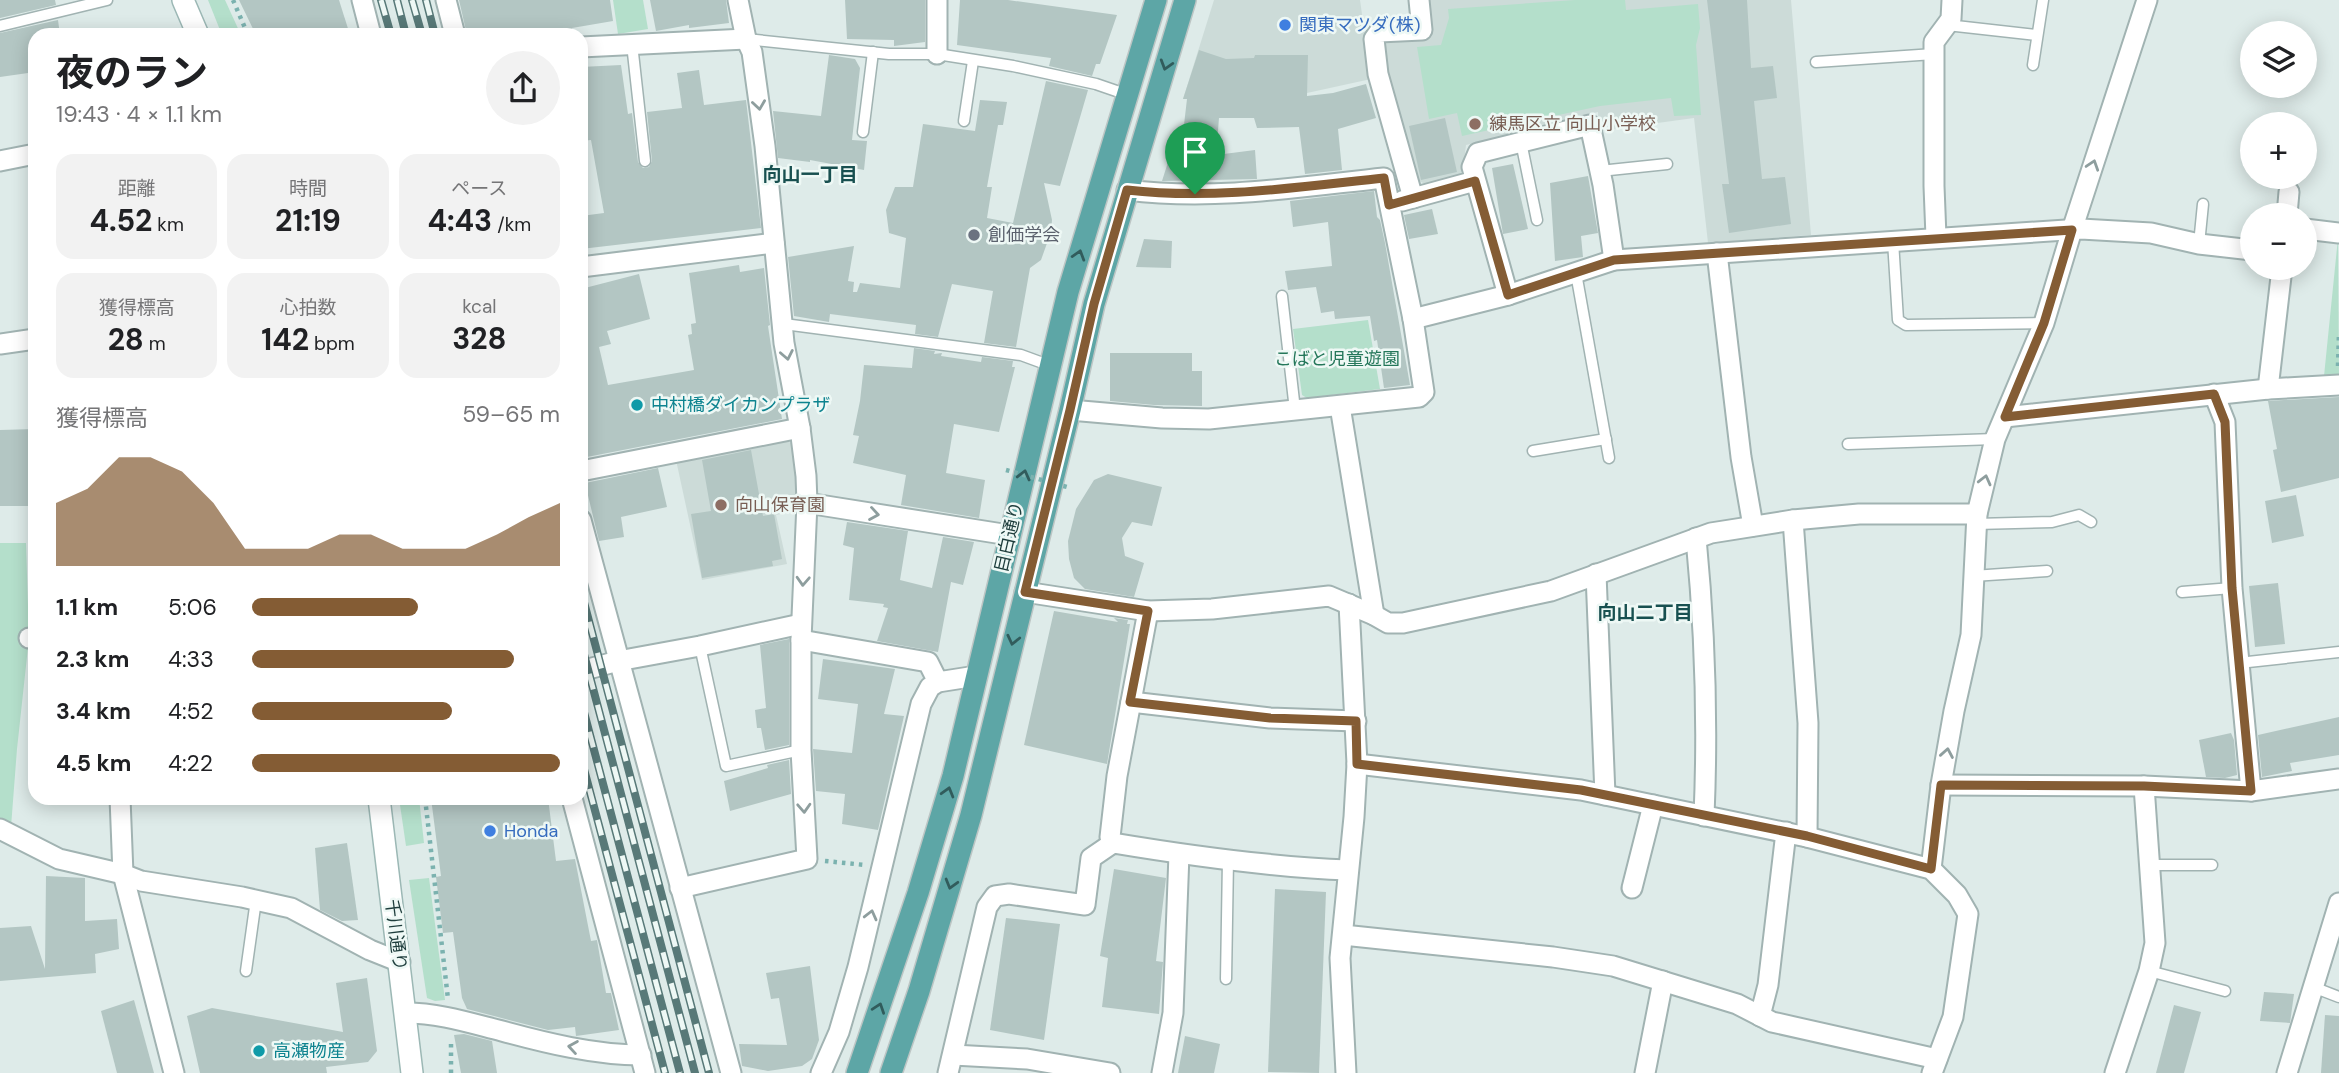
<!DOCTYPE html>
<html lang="ja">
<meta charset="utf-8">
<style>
:root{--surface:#fff;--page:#f2f2f2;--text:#202124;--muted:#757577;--accent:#845c34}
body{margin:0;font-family:"DM Sans","Noto Sans JP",sans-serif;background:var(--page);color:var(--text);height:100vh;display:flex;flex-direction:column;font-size:26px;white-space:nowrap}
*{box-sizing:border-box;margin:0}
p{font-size:23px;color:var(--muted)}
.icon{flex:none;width:38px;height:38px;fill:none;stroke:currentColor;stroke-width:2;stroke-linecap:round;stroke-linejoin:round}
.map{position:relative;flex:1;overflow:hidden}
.drawer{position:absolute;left:28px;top:28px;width:560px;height:777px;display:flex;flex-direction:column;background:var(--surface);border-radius:21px;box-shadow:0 4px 18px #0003}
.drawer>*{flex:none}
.controls{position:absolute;left:2240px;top:21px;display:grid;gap:14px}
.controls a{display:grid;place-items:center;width:77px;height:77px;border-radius:50%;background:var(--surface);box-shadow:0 4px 18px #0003;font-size:35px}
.pin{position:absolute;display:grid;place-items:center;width:60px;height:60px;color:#fff;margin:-72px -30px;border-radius:50% 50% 50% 0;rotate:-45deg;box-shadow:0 0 7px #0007}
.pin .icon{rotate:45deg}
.round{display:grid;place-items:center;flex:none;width:74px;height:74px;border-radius:37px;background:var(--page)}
.headline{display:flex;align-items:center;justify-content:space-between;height:119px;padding:0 28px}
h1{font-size:38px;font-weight:700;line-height:52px}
.figures{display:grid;grid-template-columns:repeat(3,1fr);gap:10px;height:119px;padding:7px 28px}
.figures div{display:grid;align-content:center;border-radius:18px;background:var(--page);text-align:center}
.figures b{font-size:30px;font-weight:700}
.figures small{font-size:19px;font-weight:400}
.figures p{font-size:19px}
.chart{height:196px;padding:14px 28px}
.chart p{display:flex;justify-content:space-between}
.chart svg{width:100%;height:126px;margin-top:7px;fill:var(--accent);opacity:.7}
ul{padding:0 28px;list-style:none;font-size:23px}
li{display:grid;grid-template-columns:112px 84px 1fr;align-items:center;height:52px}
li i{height:18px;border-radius:9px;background:var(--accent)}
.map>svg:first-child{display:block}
.built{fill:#ccdbd8}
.green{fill:#b4dfcb}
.building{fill:#b3c6c3}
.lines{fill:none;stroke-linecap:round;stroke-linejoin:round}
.service-casing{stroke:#a1b3b2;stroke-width:13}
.minor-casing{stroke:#a1b3b2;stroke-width:23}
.secondary-casing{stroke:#9cb8b5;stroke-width:24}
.primary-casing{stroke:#bcc5c4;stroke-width:24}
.path{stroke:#7bb2af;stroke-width:4.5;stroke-dasharray:3.5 5;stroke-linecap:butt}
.service{stroke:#fff;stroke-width:10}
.minor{stroke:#fff;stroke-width:19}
.secondary{stroke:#fff;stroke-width:21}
.primary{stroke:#5da6a6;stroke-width:21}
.rail-casing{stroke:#587978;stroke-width:8}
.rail{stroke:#eef8f5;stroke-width:5;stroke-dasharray:16;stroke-linecap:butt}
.path-bridge{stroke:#7bb2af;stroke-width:4.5;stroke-dasharray:3.5 5;stroke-linecap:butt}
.oneway{stroke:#315c5c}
.oneway2{stroke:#8e9e9e}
.route-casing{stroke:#fff;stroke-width:14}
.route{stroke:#845c34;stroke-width:9}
.shop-dot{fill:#3f7fe0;stroke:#eef8f5;stroke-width:2.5}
.education-dot{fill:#8d6e63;stroke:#eef8f5;stroke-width:2.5}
.worship-dot{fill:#6b7280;stroke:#eef8f5;stroke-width:2.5}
.culture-dot{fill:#0f9aa8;stroke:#eef8f5;stroke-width:2.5}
.labels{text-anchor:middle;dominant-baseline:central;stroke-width:5;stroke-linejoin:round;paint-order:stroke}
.shop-label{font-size:18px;fill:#366cbe;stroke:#eef8f5;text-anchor:start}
.education-label{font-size:18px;fill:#785e54;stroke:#eef8f5;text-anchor:start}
.worship-label{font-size:18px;fill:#5b616d;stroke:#eef8f5;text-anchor:start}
.park-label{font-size:18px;fill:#24775a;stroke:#eef8f5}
.culture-label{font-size:18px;fill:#0d838f;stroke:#eef8f5;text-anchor:start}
.street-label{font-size:18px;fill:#1e3d3c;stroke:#eef8f5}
.neighbourhood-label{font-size:19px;font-weight:bold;fill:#185050;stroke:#eef8f5}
</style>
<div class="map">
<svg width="2339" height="1073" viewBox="0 0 2339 1073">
<rect width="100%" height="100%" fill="#deebe9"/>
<g class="built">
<polygon points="1214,0 1360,0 1371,79 1307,93 1183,99"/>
<polygon points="1428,0 1791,0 1811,235 1708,243 1694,118 1599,131 1598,112 1466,145 1463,170 1458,176 1425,184 1414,178 1382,46 1387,39 1431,36"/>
<polygon points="783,438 794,445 800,500 798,510 776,515 787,564 702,580 676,460"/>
</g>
<g class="green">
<polygon points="208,0 225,0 241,35 222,35"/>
<polygon points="613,0 643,0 648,29 618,34"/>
<polygon points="1575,0 1625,0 1626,10 1698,4 1700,28 1696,45 1701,115 1674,116 1671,98 1600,106 1462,136 1457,113 1429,119 1417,47 1441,45 1449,18 1448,9"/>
<polygon points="2338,238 2339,375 2324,376"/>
<polygon points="1368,320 1380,389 1307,398 1302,395 1293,329"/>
<polygon points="0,543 26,543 29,638 17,749 11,827 0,821"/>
<polygon points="399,798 419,798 424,843 406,846"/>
<polygon points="429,878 445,1000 435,1001 427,998 409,880"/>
</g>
<g class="building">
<polygon points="0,0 55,0 56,5 0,18"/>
<polygon points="239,0 339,0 350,35 256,35"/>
<polygon points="459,0 610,0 613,21 572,28 574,35 467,35"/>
<polygon points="650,0 726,0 729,23 689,28 689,25 656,31"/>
<polygon points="845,0 925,0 925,42 894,46 894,40 847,39"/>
<polygon points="960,0 1008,0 1117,15 1100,64 1096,64 1092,76 1049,66 1051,58 957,45"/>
<polygon points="1707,0 1747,0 1751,68 1773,66 1777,98 1754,101 1762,179 1785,177 1791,224 1729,233 1722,184 1729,184"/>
<polygon points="58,20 60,35 35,35 35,72 0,77 0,33"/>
<polygon points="1199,50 1226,59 1254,58 1255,55 1308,55 1307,96 1333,93 1366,84 1376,118 1338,129 1342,170 1305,174 1299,127 1257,128 1254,118 1219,118 1216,155 1255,150 1257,179 1162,181 1169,159 1180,159 1187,99 1183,99"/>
<polygon points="829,55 855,59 860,68 852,140 867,141 864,170 810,160 810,162 778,158 773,111 821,116"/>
<polygon points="621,65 628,114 632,113 638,162 643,168 649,167 652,161 647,112 682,108 677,73 699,70 704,105 746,100 761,228 581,249 581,216 604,213 591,140 581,141 581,67"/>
<polygon points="1046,81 1088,90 1060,186 1044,183 1052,220 1051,232 1041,260 1030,268 1016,347 984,343 993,291 952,284 938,337 915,334 916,325 830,314 829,322 794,316 788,257 854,246 848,281 854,282 853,292 857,292 860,283 900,288 906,238 889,233 886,210 895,187 913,187 923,124 975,131 980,100 1007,102 1003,125 998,125 987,187 992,187 987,218 1013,223"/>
<polygon points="1445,118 1457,172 1421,180 1409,126"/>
<polygon points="1513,164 1528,229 1503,234 1492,168"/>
<polygon points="1588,176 1598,233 1581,236 1583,257 1555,261 1550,183"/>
<polygon points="1374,191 1377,217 1380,220 1385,243 1410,385 1384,388 1377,340 1374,341 1370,316 1335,319 1334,311 1321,313 1316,287 1288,290 1285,271 1332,266 1328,222 1293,227 1290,201"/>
<polygon points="1432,209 1438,234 1409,239 1404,215"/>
<polygon points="1144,239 1172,241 1171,268 1136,267"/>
<polygon points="739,265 740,272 764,268 770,325 768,326 782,419 587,457 581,420 581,289 639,274 650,319 607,331 611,344 599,347 608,385 694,370 688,335 692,334 691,324 696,323 689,273"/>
<polygon points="914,348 935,351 934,354 942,353 941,356 981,362 982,357 1013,361 1012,367 1015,367 999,432 954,424 946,473 985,480 979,518 901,505 906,475 853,463 859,436 853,435 860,401 864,365 912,368"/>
<polygon points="1110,353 1192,353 1192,371 1202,371 1202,406 1154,405 1110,401"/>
<polygon points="2339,397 2339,478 2281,492 2273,450 2277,449 2268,401"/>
<polygon points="35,429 35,506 0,506 0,430"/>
<polygon points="751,450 763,516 774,514 782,559 772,561 773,566 702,578 691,514 711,511 702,460"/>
<polygon points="658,468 667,507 621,517 624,537 599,541 585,483"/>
<polygon points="1108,474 1162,487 1152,526 1132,522 1122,538 1125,556 1144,563 1134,597 1085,589 1074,578 1069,559 1068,541 1076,509 1094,480"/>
<polygon points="2296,495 2304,536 2272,543 2265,501"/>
<polygon points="847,522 908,531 900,580 932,588 943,537 974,542 963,585 951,582 938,652 877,641 888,608 883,607 884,604 849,600 854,548 843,545"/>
<polygon points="2278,583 2285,644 2255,647 2249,586"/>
<polygon points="1054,611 1118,622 1114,618 1128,620 1127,624 1130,624 1107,764 1024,745"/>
<polygon points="789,639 789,745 765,750 761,728 757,728 755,710 766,708 760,645"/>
<polygon points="823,659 895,669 884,714 904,716 878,830 842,824 845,794 816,791 813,749 852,753 858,704 818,699"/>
<polygon points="2339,717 2339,755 2290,763 2292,771 2262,777 2258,735"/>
<polygon points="2231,733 2234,740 2237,775 2225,778 2206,777 2199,740"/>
<polygon points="789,760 791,794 730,811 724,781 768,768 767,765"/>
<polygon points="431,798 479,798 480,804 529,798 548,798 556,861 575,859 591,941 597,940 606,993 611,993 619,1030 576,1036 575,1027 548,1030 467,1009 462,998 453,932 443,933 436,877 441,876"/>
<polygon points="347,843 358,920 342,921 320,910 315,848"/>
<polygon points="1114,869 1166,878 1156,961 1163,962 1159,1014 1102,1007 1108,958 1100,956"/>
<polygon points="46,876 85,878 85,921 117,919 119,949 95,954 96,973 0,981 0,928 31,926 45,969"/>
<polygon points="1275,889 1326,892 1319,1073 1268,1072"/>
<polygon points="1006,918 1060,924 1044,1040 990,1030"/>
<polygon points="810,966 819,1040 812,1059 802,1066 768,1071 742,1066 739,1044 787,1045 779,998 771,999 766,973"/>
<polygon points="367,978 377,1051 368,1062 326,1067 327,1073 200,1073 187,1016 212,1008 343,1032 336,983"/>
<polygon points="2264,992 2294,994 2290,1023 2260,1021"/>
<polygon points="134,1000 154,1073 117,1073 101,1011"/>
<polygon points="2174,1005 2201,1012 2184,1073 2156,1073"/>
<polygon points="2325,1015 2339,1016 2339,1073 2321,1073"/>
<polygon points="464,1034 492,1041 497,1073 461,1073 454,1035"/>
<polygon points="1185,1036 1220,1044 1214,1073 1178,1073"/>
</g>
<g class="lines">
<g class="service-casing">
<g id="service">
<polyline points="1947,25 2037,35"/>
<polyline points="0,26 107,0"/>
<polyline points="746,39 889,54 937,54 1013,66 1096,84 1128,95"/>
<polyline points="632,44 645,161"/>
<polyline points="1816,62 1934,54"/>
<polyline points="2033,65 2043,0"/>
<polyline points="964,121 973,61"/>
<polyline points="863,132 873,52"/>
<polyline points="1521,142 1537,220"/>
<polyline points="1600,171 1667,164"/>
<polyline points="1893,241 1898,320 1906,325 2044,323"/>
<polyline points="2199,244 2203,204"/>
<polyline points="1576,273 1609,458"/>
<polyline points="1282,296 1295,410"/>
<polyline points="784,324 1021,355 1051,366"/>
<polyline points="1848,444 1995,439"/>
<polyline points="1533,451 1606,439"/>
<polyline points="1976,524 2052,522 2079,515 2091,522"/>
<polyline points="1973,576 2047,571"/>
<polyline points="2182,592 2232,588"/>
<polyline points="700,646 726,766 801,750"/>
<polyline points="2239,663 2339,652"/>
<polyline points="2148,865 2212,865"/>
<polyline points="246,971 256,900"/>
<polyline points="2149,971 2225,991"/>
<polyline points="1226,979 1228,860"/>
<polyline points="2313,987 2339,997"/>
</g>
</g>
<g class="minor-casing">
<g id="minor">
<polyline points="362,0 371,35"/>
<polyline points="446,0 455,35"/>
<polyline points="937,0 937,54"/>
<polyline points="581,47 746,39"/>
<polyline points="0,161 35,154"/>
<polyline points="1413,198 1378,74 1374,39 1379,32 1422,30 1419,0"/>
<polyline points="1402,201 1475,181"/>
<polyline points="2287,215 2289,192"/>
<polyline points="2305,229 2339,233"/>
<polyline points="1936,237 1934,186 1934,42 1951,19 1952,0"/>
<polyline points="1717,253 1741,457 1753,526"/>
<polyline points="581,267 774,243"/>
<polyline points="1508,295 1472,167 1478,153 1590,125 1603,185 1614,260"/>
<polyline points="1413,319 1508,295 1614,260 2081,229 2151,233 2199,244 2252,250"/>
<polyline points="0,344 35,339"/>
<polyline points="2268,389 2282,268"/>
<polyline points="2214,394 2225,422 2232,588 2251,791"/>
<polyline points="1340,406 1374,615"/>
<path d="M1070 410 1162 418 1209 419 1419 397 1424 392 1413 319 1384 178C1299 187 1213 201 1127 190"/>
<polyline points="2005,417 2268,389 2339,385"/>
<polyline points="581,471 800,428"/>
<polyline points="807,503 1009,535"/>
<polyline points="581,520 731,1073"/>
<polyline points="1793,520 1808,723 1807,837"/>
<path d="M1696 538C1705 631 1708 723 1704 816"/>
<polyline points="1596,574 1605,795"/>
<polyline points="1025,592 1148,611 1212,609 1329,596 1374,615 1388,623 1403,623 1551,591 1711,533 1793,520 1859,514 1977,514"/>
<polyline points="29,638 35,638"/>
<polyline points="801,640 928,662 938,682"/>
<polyline points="581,671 618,661 700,646 801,624"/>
<polyline points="1131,702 1270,718 1356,721"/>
<polyline points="1357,764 1581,790 1807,837 1931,869 1957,895 1968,914 1953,1017 1932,1073"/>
<polyline points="1941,785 2144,786 2251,791 2339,779"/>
<polyline points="120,798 123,874 174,1073"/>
<polyline points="572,798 645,1073"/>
<polyline points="0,829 59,859 123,874 141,881 242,897 291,908 370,950 400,962"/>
<polyline points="1113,843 1110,837 1117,776 1148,611"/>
<polyline points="1931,869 1941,785 1954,711 1971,635 1977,514 1995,439 2044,323 2072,230 2147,0"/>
<polyline points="680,888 807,859 801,750 801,640 807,503 806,476 800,428 784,343 765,146 752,52 746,39 738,0"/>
<polyline points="1632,888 1653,805"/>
<polyline points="1343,935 1553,957 1613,966 1737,1004 1772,1022 1937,1059"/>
<path d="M406 1013C439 1013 470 1023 502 1031 546 1043 595 1055 641 1055"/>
<polyline points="1760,1016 1768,985 1786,832"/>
<polyline points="953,1055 1027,1059 1110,1073"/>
<polyline points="821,1073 839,1032 858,967 921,704 930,687 938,682 976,676"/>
<path d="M948 1073 987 907 995 896 1009 894 1085 905 1091 858 1113 843C1191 856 1269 867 1348 870"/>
<polyline points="1162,1073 1173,1013 1179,854"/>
<polyline points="1346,1073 1340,958 1354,817 1357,764 1349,604"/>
<polyline points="1645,1073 1663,981"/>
<polyline points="2115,1073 2149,971 2155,943 2144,786"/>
<polyline points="2287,1073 2339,903"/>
</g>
</g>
<g class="secondary-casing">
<g id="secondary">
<polyline points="183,0 198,35"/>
<polyline points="379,798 412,1073"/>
</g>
</g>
<g class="primary-casing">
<g id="primary">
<polyline points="857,1073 918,893 953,776 1068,292 1156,0"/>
<polyline points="891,1073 919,991 971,815 1070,410 1094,304 1185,0"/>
</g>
</g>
<g class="path">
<polyline points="233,0 248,35"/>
<polyline points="2338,366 2339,332"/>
<polyline points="425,798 448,999"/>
<polyline points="825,861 865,865"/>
<polyline points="451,1073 451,1039"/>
</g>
<use href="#service" class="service"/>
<use href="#minor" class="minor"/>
<use href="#secondary" class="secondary"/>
<use href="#primary" class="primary"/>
<g class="rail-casing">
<g id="rail">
<polyline points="381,0 391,35"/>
<polyline points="397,0 406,35"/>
<polyline points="412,0 422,35"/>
<polyline points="426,0 435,35"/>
<polyline points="581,591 709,1073"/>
<polyline points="581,643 695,1073"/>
<polyline points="581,701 680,1073"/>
<polyline points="581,758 665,1073"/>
</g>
</g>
<use href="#rail" class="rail"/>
<polyline class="path-bridge" points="1006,470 1067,487"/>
</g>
<defs><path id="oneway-chevron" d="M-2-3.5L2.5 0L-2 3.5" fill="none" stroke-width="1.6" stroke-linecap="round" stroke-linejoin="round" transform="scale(1.75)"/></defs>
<g class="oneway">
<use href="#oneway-chevron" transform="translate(1166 65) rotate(107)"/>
<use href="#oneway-chevron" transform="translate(1079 255) rotate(-73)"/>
<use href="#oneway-chevron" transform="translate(1024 475) rotate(-76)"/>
<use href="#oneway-chevron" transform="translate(1013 640) rotate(103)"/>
<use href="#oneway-chevron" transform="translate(948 792) rotate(-74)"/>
<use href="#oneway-chevron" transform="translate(951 884) rotate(106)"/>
<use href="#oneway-chevron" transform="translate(879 1008) rotate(-71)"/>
</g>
<g class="oneway2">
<use href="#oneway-chevron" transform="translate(759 105) rotate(82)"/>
<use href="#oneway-chevron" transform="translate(2093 165) rotate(-72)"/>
<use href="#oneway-chevron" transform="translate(787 355) rotate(79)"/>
<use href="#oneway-chevron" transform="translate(1985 480) rotate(-76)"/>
<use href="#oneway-chevron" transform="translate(874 514) rotate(9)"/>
<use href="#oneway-chevron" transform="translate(803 581) rotate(93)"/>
<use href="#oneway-chevron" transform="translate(1947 753) rotate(-80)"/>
<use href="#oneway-chevron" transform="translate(804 808) rotate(87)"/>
<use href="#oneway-chevron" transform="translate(871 915) rotate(-76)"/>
<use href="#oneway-chevron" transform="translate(573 1047) rotate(-171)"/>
</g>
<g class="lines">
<g class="route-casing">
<path id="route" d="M1384 178 1389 205 1475 181 1508 295 1614 260 2072 230 2044 323 2005 417 2214 394 2225 422 2232 588 2251 791 2144 786 1941 785 1931 869 1807 836 1581 790 1357 764 1356 721 1270 718 1130 702 1148 611 1025 592 1070 410 1094 304 1127 190C1213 200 1299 187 1384 178Z"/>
</g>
<use href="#route" class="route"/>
</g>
<g class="shop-dot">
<circle cx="1285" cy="25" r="7"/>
<circle cx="490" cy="831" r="7"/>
</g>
<g class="education-dot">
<circle cx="1475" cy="124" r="7"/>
<circle cx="721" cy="505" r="7"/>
</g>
<circle class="worship-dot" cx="974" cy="235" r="7"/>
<g class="culture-dot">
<circle cx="637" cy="405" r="7"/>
<circle cx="259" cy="1051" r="7"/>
</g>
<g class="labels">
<g class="shop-label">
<text x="1299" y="25">関東マツダ(株)</text>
<text x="504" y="831">Honda</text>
</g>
<g class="education-label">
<text x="1489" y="124">練馬区立 向山小学校</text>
<text x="735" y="505">向山保育園</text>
</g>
<g class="worship-label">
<text x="988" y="235">創価学会</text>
</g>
<g class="park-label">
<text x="1337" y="359">こばと児童遊園</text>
</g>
<g class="culture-label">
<text x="651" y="405">中村橋ダイカンプラザ</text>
<text x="273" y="1051">高瀬物産</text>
</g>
<g class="street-label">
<text transform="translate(1009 537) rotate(-77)">目白通り</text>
<text transform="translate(396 935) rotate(83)">千川通り</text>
</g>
<g class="neighbourhood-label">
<text x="810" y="174">向山一丁目</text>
<text x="1645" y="612">向山二丁目</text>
</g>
</g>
</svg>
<div class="controls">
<a><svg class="icon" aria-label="layers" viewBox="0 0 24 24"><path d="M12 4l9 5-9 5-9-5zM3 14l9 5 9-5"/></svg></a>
<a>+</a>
<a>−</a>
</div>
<div class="pin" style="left:1195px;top:194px;background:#1e9e55"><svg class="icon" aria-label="arrive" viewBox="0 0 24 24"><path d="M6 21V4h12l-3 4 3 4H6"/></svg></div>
<section class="drawer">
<div class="headline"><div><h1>夜のラン</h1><p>19:43 · 4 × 1.1 km</p></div><a class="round"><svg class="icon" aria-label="share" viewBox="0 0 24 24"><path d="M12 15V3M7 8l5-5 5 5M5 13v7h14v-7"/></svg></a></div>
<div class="figures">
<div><p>距離</p><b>4.52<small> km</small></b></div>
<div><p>時間</p><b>21:19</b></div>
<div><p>ペース</p><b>4:43<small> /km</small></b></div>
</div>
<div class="figures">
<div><p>獲得標高</p><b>28<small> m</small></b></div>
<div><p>心拍数</p><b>142<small> bpm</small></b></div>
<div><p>kcal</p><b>328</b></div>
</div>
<div class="chart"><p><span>獲得標高</span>59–65 m</p>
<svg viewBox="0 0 160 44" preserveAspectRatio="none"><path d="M0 44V22L10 17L20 6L30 6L40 11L50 22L60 38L70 38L80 38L90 33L100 33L110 38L120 38L130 38L140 33L150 27L160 22V44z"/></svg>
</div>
<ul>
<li><b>1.1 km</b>5:06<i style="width:54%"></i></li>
<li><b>2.3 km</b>4:33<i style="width:85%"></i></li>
<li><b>3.4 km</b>4:52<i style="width:65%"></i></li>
<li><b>4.5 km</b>4:22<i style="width:100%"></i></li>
</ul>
</section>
</div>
